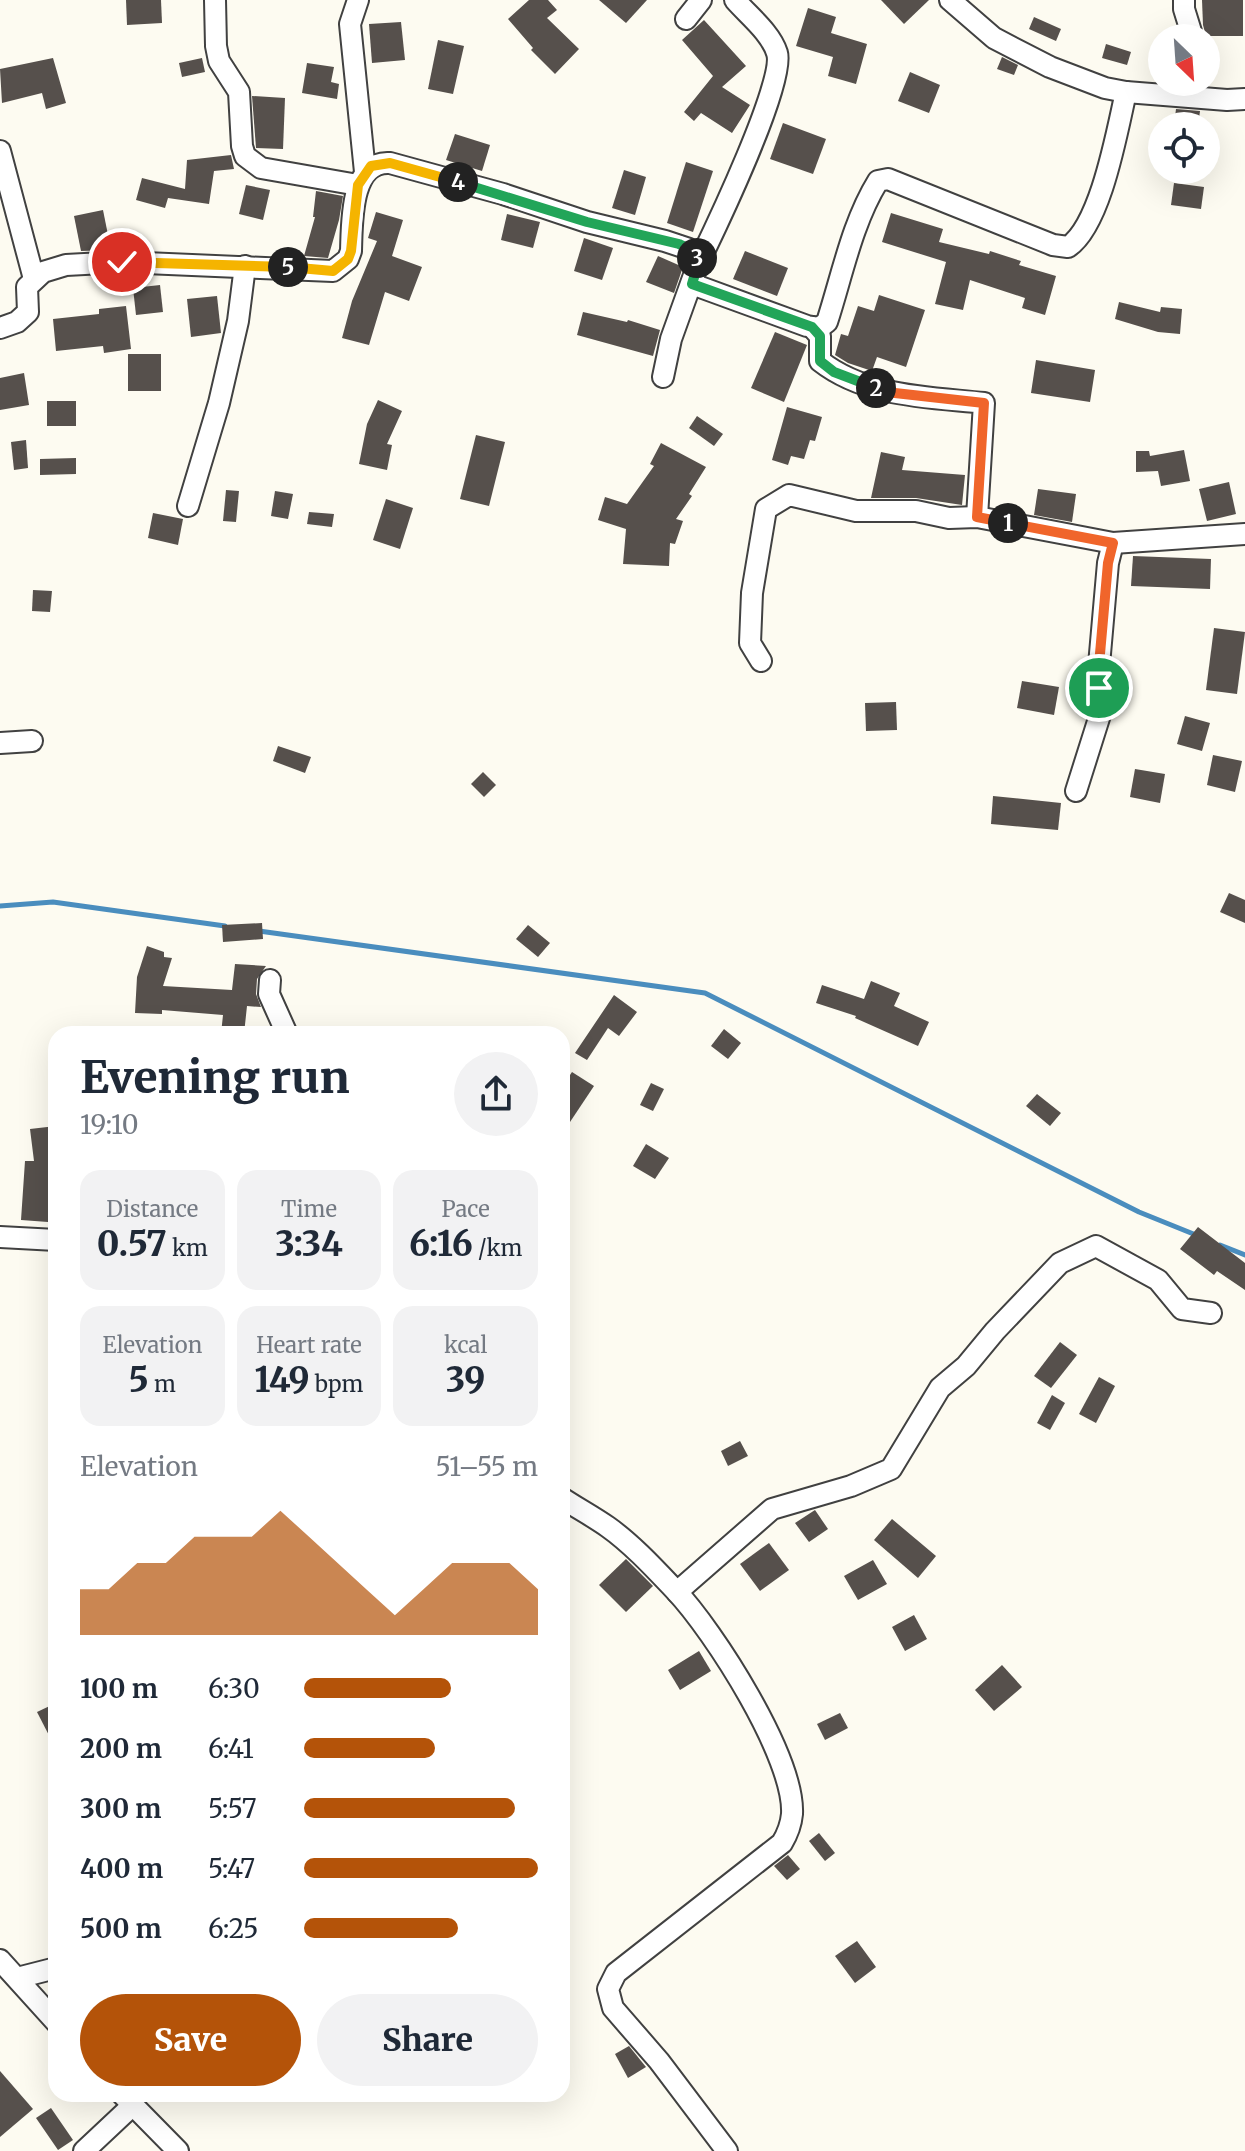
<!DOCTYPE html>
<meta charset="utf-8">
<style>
:root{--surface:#fff;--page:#f2f2f3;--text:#1f2937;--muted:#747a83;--accent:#b45309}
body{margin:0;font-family:Merriweather,serif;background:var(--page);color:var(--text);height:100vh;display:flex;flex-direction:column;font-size:30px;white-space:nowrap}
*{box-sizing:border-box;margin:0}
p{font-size:26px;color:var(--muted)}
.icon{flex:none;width:44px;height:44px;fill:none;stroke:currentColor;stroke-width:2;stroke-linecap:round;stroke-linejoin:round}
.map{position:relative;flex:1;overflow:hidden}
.details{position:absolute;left:48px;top:1026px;width:522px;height:1076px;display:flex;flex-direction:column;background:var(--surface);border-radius:24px;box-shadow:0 8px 32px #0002}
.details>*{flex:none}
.needle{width:52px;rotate:155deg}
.tools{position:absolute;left:1148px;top:24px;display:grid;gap:16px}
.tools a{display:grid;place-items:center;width:72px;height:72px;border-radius:50%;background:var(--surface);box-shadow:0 8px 32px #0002;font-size:40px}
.pin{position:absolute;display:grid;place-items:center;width:68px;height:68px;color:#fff;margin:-34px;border:4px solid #fff;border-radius:50%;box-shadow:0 2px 8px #0007}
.km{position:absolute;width:40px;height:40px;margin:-20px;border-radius:50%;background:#222;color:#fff;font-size:22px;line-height:40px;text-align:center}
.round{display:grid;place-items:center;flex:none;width:84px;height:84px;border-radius:42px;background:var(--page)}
.overview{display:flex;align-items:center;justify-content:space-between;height:136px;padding:0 32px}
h1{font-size:44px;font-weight:800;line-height:60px}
.metrics{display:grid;grid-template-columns:repeat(3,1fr);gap:12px;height:136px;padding:8px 32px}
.metrics div{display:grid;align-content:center;border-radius:20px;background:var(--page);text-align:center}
.metrics b{font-size:34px;font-weight:800}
.metrics small{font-size:22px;font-weight:400}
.metrics p{font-size:22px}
.chart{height:224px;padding:16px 32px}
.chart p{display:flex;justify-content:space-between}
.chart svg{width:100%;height:144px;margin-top:8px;fill:var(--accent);opacity:.7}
.action{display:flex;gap:16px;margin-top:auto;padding:16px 32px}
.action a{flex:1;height:92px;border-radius:48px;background:var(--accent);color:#fff;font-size:32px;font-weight:800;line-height:92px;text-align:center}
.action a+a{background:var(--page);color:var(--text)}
ul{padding:0 32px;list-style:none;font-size:26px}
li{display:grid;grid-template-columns:128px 96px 1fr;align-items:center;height:60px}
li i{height:20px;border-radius:10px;background:var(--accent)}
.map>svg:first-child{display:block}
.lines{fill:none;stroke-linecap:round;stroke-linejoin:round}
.stream{stroke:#4a8dbe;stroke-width:5}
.building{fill:#56504c}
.minor-casing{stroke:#414141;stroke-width:24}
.minor{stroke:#fff;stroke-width:20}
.split-1-casing{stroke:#fff;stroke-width:16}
.split-2-casing{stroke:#fff;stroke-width:16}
.split-3-casing{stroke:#fff;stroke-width:16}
.split-4-casing{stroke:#fff;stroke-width:16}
.split-5-casing{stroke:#fff;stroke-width:16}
.split-6-casing{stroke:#fff;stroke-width:16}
.split-1{stroke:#f0652b;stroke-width:10}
.split-2{stroke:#f0652b;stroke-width:10}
.split-3{stroke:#22a559;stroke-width:10}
.split-4{stroke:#22a559;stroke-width:10}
.split-5{stroke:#f5b400;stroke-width:10}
.split-6{stroke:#f5b400;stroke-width:10}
</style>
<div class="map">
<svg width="1245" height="2151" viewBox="0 0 1245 2151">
<rect width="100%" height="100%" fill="#fdfbf1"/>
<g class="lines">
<g class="stream">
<polyline points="0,906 53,902 225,926"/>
<polyline points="259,931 705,993 1139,1212 1196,1235"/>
<polyline points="1220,1245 1245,1255"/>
</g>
</g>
<g class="building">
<polygon points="126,0 161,0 162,23 127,25"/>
<polygon points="529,0 548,0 557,10 547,18 579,49 555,74 531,50 533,48 508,19"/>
<polygon points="599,0 647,0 626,23"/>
<polygon points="881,0 929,0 904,24"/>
<polygon points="1202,0 1243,0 1243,36 1206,36 1203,25"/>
<polygon points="808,8 836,17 831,33 867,44 856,84 828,76 833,57 796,46"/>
<polygon points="1034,17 1061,29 1056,41 1029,29"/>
<polygon points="704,20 746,66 722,87 750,105 732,133 701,113 694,121 684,112 713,76 682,40"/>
<polygon points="401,22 405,60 372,63 369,24"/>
<polygon points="438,40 464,46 453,94 428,89"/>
<polygon points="1106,44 1131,52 1127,65 1102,58"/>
<polygon points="1002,57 1018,65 1014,75 997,69"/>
<polygon points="53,58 66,103 46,109 42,93 2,103 0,69"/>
<polygon points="202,58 205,72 182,77 179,63"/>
<polygon points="307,63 334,67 331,82 339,84 337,99 302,93"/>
<polygon points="910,72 940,85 929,113 898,101"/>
<polygon points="252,96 285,98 283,149 256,148"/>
<polygon points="1176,109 1200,111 1198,126 1174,126"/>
<polygon points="783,123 826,139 813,174 770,159"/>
<polygon points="455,134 490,145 482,171 446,160"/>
<polygon points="231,155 234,169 214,171 209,204 168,198 165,208 136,200 142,178 185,189 187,160"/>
<polygon points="686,162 713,171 693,232 667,223"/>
<polygon points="624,170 646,177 635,215 612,208"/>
<polygon points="1174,183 1204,187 1201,209 1171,205"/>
<polygon points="246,185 270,190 263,220 239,214"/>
<polygon points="316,191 343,196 339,220 328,258 304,256 315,217 313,217"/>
<polygon points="103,210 111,250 81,251 74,216"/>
<polygon points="376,212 403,220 392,256 422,267 409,301 385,292 369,345 342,338 352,301 377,241 368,238"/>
<polygon points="891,213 943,229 939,242 989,254 990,251 1021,261 1019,265 1056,276 1045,315 1022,308 1025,298 970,280 963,310 935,304 946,262 882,242"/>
<polygon points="507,214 540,222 533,248 501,240"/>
<polygon points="584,238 613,248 602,280 574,271"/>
<polygon points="745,251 788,268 777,296 733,279"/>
<polygon points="658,256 683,267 674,293 646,282"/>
<polygon points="160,285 163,312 136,315 133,288"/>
<polygon points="879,295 925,310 906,367 877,357 872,371 848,363 835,355 841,334 848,336 858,306 874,311"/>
<polygon points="217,296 221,333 191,337 187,299"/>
<polygon points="1119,302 1160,312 1161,307 1182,309 1180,334 1158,332 1115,319"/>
<polygon points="126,306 131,349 104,353 103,346 56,351 53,319 99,314 99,309"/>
<polygon points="583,312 627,322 628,320 660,330 653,356 577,335"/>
<polygon points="775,332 807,345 784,402 751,388"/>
<rect x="128" y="354" width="33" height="37"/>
<polygon points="1036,360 1095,370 1090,402 1031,393"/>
<polygon points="24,373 29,405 0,410 0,378"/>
<polygon points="378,400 402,411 387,444 392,445 387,470 359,464 367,424"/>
<rect x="47" y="401" width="29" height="25"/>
<polygon points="787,407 822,417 815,441 810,440 804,459 791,456 788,465 772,460"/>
<polygon points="697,416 723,434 714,446 689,428"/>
<polygon points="476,435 505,442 489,506 460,499"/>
<polygon points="26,440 28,468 14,470 11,442"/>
<polygon points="661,443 706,467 689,494 692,496 676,519 683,521 675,544 670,543 669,566 623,564 626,529 598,520 605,497 627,504 654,466 650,464"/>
<polygon points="1184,450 1190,481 1161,486 1158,471 1136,472 1136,451 1149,451 1150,456"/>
<polygon points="881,452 905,457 902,470 965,475 962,505 916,498 871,498"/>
<polygon points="76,458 76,474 40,475 40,459"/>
<polygon points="1229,482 1236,514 1207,521 1199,489"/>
<polygon points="1038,489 1076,494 1072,522 1034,515"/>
<polygon points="226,490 239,491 236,522 223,521"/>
<polygon points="275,491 293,494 288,519 271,516"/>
<polygon points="386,499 413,508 400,549 373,540"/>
<polygon points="309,512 334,514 332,527 307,524"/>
<polygon points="153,513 183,519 178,545 148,538"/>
<polygon points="1133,556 1211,559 1210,589 1131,586"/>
<polygon points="33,590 52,591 50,612 32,611"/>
<polygon points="1214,628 1245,632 1237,694 1206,690"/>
<polygon points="1022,681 1059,687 1054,715 1017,708"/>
<polygon points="896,702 897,730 866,731 865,703"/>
<polygon points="1185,716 1210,723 1202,751 1177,744"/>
<polygon points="278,746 311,757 305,773 273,761"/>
<polygon points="1213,755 1242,761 1235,792 1207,785"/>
<polygon points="1135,769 1165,774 1160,803 1130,797"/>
<polygon points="483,772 496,785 484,797 471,784"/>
<polygon points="993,796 1061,803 1058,830 991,824"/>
<polygon points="1229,893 1245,900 1245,923 1220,912"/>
<polygon points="262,923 263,939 223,942 222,925"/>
<polygon points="528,925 550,943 538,957 516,939"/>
<polygon points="147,946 164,952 164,957 172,958 163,986 232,990 235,964 266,966 257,979 256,994 261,1007 247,1006 244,1034 221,1034 223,1015 162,1010 162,1014 135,1013 137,977"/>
<polygon points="871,981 900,993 894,1006 929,1022 918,1046 855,1018 856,1016 816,1003 822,985 864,999"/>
<polygon points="614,995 637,1012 619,1036 608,1028 587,1060 575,1053"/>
<polygon points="724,1029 741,1043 728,1059 711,1046"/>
<polygon points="572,1072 594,1086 562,1134 562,1087"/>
<polygon points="651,1083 664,1089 653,1111 640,1105"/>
<polygon points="1037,1094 1061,1113 1050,1126 1026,1106"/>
<polygon points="56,1126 56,1155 52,1156 48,1222 21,1220 25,1161 34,1161 30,1129"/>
<polygon points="646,1144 669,1158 655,1179 633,1166"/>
<polygon points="1198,1227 1245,1263 1245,1290 1217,1271 1214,1275 1180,1249"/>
<polygon points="1060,1342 1077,1355 1051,1388 1034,1376"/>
<polygon points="1099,1377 1115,1386 1096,1423 1079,1414"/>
<polygon points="1052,1395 1065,1403 1050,1430 1037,1423"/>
<polygon points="740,1441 748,1456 728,1466 721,1451"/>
<polygon points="815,1510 828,1529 809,1542 795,1523"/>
<polygon points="892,1519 936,1556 918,1578 874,1540"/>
<polygon points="769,1543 789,1570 760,1591 740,1564"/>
<polygon points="626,1559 653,1586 626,1612 599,1585"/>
<polygon points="873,1560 887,1584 858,1600 844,1576"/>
<polygon points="914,1615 927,1639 905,1651 892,1627"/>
<polygon points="699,1651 711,1671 680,1690 668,1670"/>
<polygon points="1002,1665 1022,1687 994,1711 975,1690"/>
<polygon points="56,1703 56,1749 37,1712"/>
<polygon points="840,1713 848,1728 825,1740 817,1724"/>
<polygon points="819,1833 835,1853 825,1861 809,1841"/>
<polygon points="788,1855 800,1869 787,1880 774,1866"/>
<polygon points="857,1941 876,1967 855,1983 835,1956"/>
<polygon points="629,2046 646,2067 628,2078 615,2054"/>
<polygon points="0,2071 33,2109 0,2137"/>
<polygon points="51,2108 73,2140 58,2150 36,2118"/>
</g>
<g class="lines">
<g class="minor-casing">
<g id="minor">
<polyline points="215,0 216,46 219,61 239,92 242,146 245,156 261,168 358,185"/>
<polyline points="358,0 350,24 365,172"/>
<polyline points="950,0 994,38 1050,67 1105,88 1126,92 1227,100 1245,99"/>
<polyline points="1184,0 1184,9 1193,38"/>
<polyline points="686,19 701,0"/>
<polyline points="0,151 34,279"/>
<path d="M698 264C714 231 786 81 777 53 771 33 748 15 735 0"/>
<path d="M692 284 807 326 819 328 827 322C842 276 852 223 878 181L888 179 1053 245 1068 247C1101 225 1117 131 1126 92"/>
<path d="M812 327 820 336V361C866 397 928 397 984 403L977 517"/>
<path d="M0 328 17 322 28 312 27 287 43 272 66 265 122 262 333 271 348 259 351 251C352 223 350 160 390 163L503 194 587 222 665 241 689 249 698 264 671 339 663 377"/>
<polyline points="188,506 219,403 238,321 245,266"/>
<polyline points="761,661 750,643 752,593 766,509 789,495 856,511 916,511 949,518 977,517 1113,543 1245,534"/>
<polyline points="0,743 32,741"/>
<polyline points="1076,791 1100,715 1099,665 1108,563 1113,543"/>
<polyline points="270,980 269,994 287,1034"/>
<polyline points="0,1237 56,1240"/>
<path d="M562 1498C577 1508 594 1517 608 1527 632 1544 655 1569 675 1590 714 1631 795 1758 792 1814 791 1825 788 1833 782 1843L616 1973 608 1989 613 2008 659 2061 727 2151"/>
<polyline points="677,1592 772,1509 851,1486 891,1469 940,1388 966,1366 995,1331 1060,1263 1096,1246 1158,1280 1182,1309 1211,1313"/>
<polyline points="0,1960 56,2022"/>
<polyline points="17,1978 56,1968"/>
<polyline points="122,2094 178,2151"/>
<polyline points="84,2151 133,2105"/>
</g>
</g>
<use href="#minor" class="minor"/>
</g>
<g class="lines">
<g class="split-1-casing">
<polyline id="split-1" points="1008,523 1113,543 1108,563 1099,665 1099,688"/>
</g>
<g class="split-2-casing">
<polyline id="split-2" points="876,388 886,392 984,403 977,517 1008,523"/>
</g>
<g class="split-3-casing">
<polyline id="split-3" points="697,258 698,264 692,284 812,327 820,336 820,361 834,372 876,388"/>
</g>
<g class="split-4-casing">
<polyline id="split-4" points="458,182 587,222 679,244 689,249 697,258"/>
</g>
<g class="split-5-casing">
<polyline id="split-5" points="288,267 333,271 348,259 351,251 358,185 371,166 390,163 458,182"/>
</g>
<g class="split-6-casing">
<polyline id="split-6" points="122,262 288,267"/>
</g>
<use href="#split-1" class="split-1"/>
<use href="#split-2" class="split-2"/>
<use href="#split-3" class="split-3"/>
<use href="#split-4" class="split-4"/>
<use href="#split-5" class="split-5"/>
<use href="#split-6" class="split-6"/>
</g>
</svg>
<div class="tools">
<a><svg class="needle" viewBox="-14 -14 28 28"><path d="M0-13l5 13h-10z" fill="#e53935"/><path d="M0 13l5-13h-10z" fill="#747a83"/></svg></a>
<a><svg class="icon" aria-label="locate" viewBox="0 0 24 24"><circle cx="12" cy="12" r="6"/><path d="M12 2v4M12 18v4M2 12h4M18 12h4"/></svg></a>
</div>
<div class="pin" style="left:1099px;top:688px;background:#1e9e55"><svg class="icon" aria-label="arrive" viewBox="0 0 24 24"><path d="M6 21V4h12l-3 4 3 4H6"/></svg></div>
<div class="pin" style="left:122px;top:262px;background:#d93025"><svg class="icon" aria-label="check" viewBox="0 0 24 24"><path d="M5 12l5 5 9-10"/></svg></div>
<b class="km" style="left:1008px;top:523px">1</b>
<b class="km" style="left:876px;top:388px">2</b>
<b class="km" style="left:697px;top:258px">3</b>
<b class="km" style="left:458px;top:182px">4</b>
<b class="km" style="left:288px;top:267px">5</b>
<section class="details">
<div class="overview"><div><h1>Evening run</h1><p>19:10</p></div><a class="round"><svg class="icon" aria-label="share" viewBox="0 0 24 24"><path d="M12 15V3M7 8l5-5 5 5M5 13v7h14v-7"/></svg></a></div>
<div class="metrics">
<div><p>Distance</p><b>0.57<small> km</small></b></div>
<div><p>Time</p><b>3:34</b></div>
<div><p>Pace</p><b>6:16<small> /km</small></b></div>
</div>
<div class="metrics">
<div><p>Elevation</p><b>5<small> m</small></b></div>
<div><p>Heart rate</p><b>149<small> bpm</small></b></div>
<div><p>kcal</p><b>39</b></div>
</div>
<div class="chart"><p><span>Elevation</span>51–55 m</p>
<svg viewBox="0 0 160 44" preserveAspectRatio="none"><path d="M0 44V30L10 30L20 22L30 22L40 14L50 14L60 14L70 6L80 14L90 22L100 30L110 38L120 30L130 22L140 22L150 22L160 30V44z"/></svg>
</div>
<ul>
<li><b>100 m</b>6:30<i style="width:63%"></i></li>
<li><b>200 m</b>6:41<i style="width:56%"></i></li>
<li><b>300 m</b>5:57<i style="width:90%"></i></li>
<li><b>400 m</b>5:47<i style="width:100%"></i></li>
<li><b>500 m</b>6:25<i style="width:66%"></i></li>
</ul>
<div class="action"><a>Save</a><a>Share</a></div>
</section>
</div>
